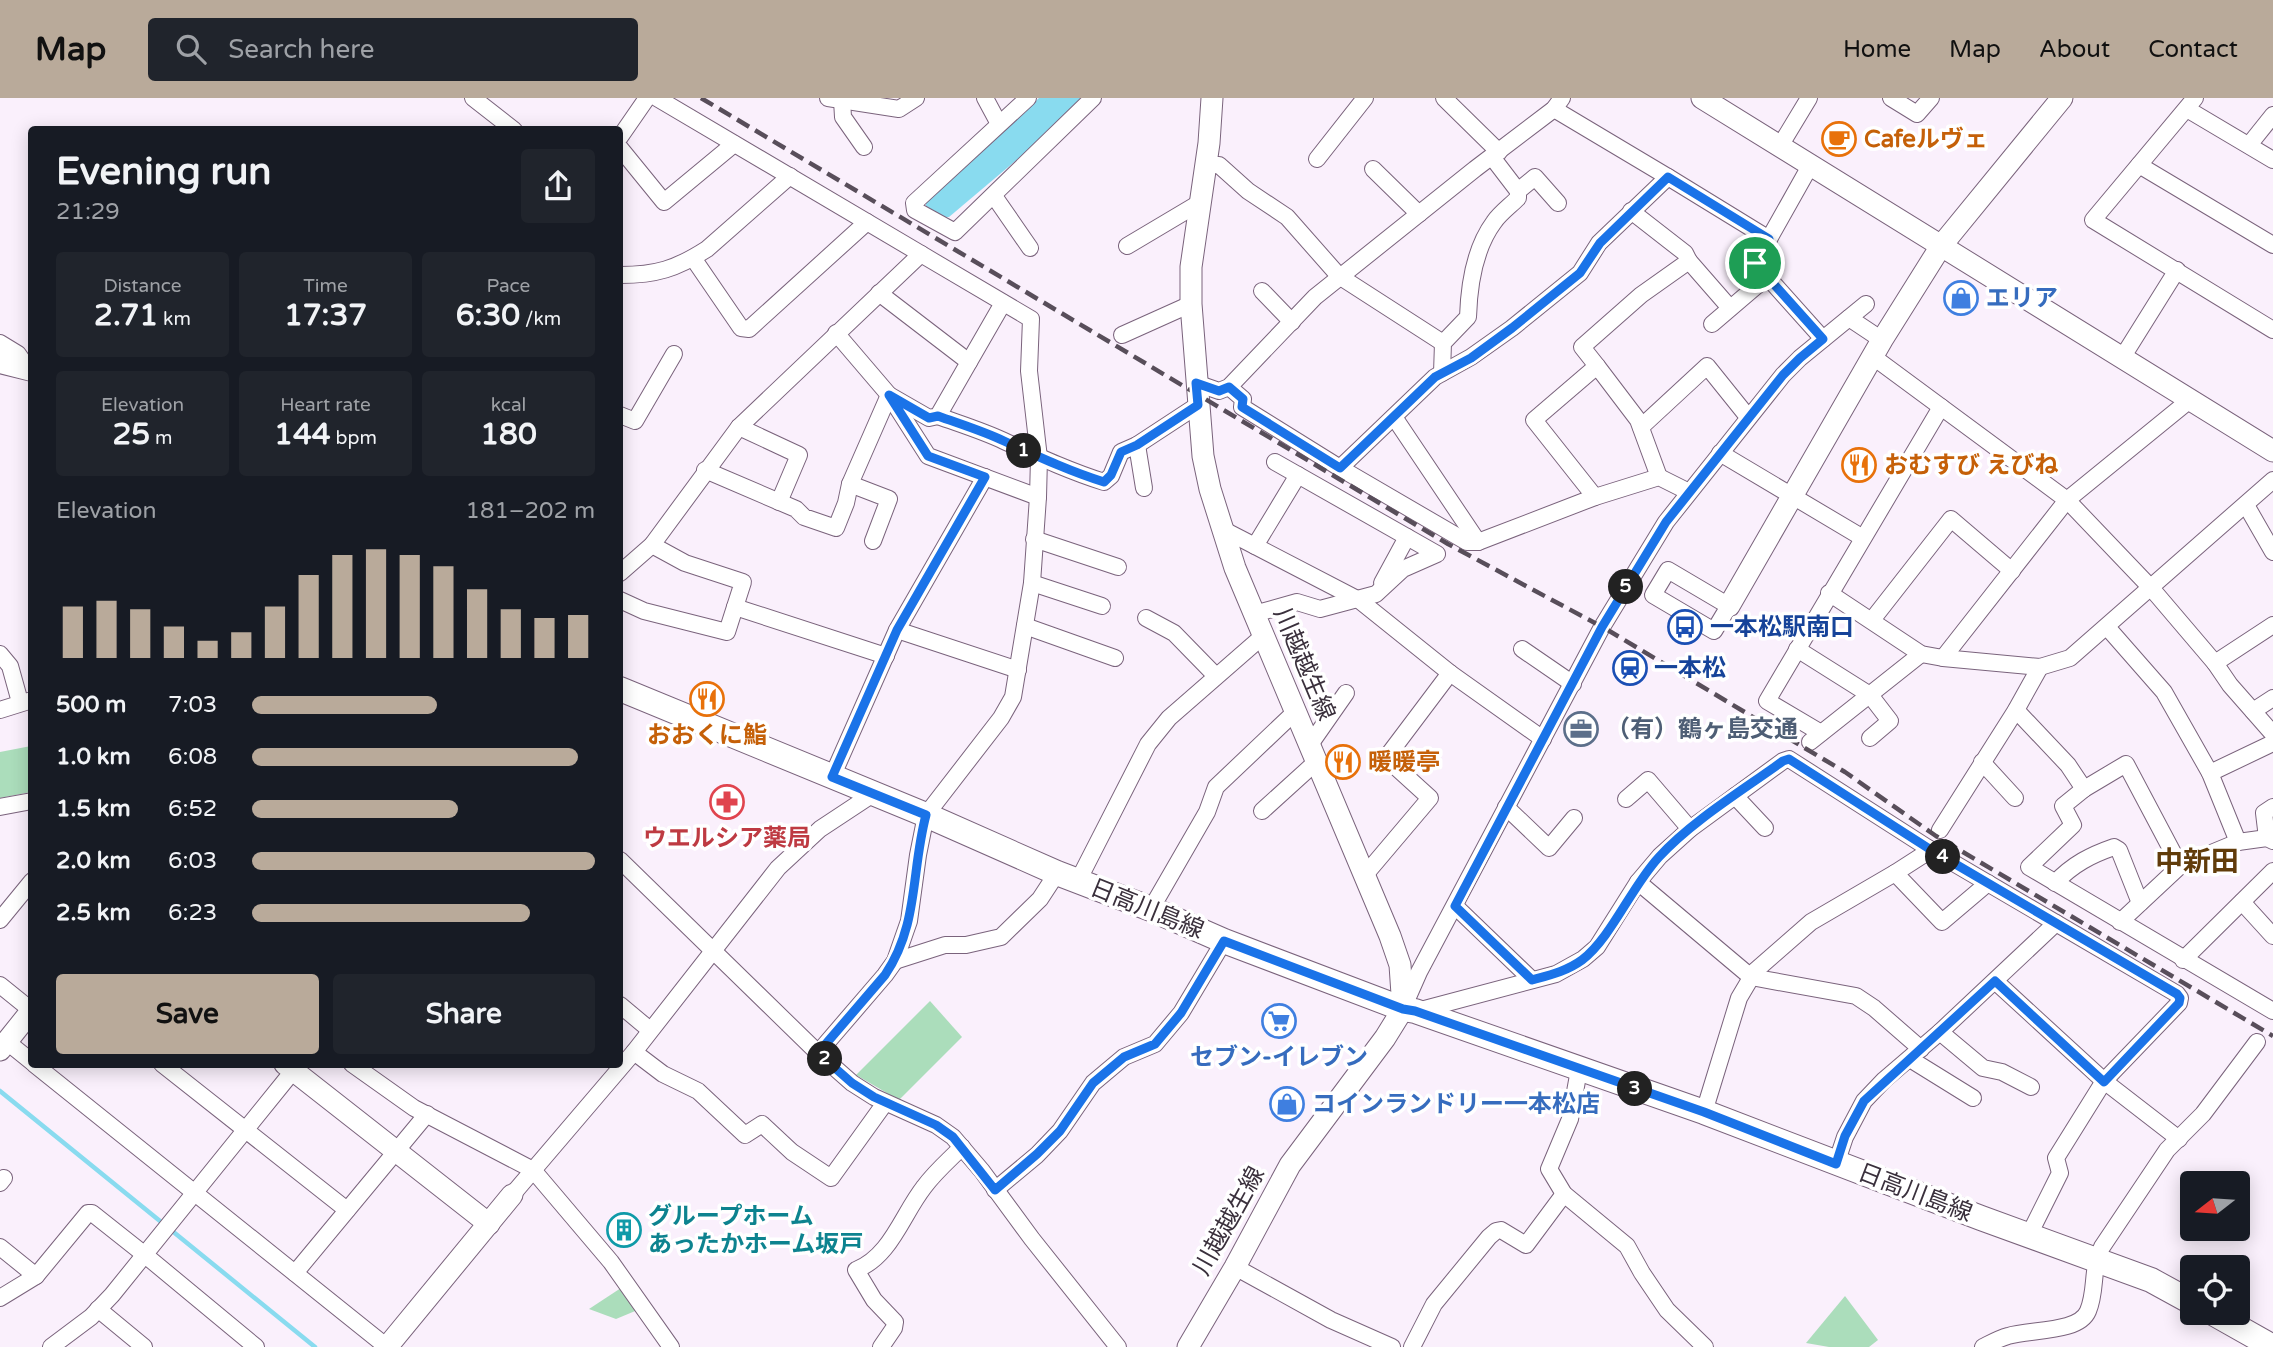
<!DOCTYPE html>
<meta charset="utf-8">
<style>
:root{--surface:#171b24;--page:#20242c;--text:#f1f3f6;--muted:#9ea1a6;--accent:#b9aa9a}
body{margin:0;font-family:"Varela Round","Noto Sans JP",sans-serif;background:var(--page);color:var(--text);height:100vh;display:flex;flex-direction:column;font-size:26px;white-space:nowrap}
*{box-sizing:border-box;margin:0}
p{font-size:23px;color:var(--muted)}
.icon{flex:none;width:38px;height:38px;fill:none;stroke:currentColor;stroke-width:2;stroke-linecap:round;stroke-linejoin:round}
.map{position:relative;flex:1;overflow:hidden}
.drawer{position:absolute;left:28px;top:28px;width:595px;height:942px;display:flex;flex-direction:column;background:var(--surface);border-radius:7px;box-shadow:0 4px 18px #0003}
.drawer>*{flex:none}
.needle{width:46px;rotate:253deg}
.controls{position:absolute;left:2180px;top:1073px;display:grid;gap:14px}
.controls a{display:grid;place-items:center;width:70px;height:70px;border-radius:7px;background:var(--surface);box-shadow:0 4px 18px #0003;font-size:35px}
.pin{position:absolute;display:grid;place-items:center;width:60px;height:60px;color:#fff;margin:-30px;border:4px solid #fff;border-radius:50%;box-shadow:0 2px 7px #0007}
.km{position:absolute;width:35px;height:35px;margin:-18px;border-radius:50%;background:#222;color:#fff;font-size:19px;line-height:35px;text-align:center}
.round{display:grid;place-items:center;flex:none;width:74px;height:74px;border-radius:7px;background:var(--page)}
.head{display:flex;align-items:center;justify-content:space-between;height:119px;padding:0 28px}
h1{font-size:38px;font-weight:700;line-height:52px}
.figures{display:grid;grid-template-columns:repeat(3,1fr);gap:10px;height:119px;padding:7px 28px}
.figures div{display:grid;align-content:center;border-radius:7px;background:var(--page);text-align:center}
.figures b{font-size:30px;font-weight:700}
.figures small{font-size:19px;font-weight:400}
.figures p{font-size:19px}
.chart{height:196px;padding:14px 28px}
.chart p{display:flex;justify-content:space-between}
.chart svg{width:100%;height:126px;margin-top:7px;stroke:var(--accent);stroke-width:6}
.cta{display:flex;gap:14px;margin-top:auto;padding:14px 28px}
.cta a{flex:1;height:80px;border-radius:7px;background:var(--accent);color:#111;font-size:28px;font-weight:700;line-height:80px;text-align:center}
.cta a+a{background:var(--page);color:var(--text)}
ul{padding:0 28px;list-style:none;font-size:23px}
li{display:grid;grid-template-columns:112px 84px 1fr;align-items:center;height:52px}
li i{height:18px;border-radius:9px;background:var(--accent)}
header{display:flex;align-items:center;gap:42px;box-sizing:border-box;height:98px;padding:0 35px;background:var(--accent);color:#111}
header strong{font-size:33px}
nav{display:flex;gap:38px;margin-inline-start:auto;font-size:24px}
.search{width:490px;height:63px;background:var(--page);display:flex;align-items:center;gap:18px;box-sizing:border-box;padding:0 24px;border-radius:7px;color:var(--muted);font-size:26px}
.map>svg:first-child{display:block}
.green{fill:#abddbb}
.water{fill:#89dbef}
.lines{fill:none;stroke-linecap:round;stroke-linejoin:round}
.stream{stroke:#89dbef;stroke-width:4.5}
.street-casing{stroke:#7a637c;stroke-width:18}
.secondary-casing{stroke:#7a637c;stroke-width:23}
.primary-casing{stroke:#7a637c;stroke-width:26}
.street{stroke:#fff;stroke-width:16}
.secondary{stroke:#fff;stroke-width:21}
.primary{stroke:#fff;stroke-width:24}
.rail{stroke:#584e5a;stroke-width:4.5;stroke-dasharray:14 7;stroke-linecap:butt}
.route-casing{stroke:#fff;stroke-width:14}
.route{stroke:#1a73e8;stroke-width:9}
.labels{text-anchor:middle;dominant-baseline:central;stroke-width:7;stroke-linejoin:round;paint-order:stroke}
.food-label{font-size:24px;font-weight:bold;fill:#c56008;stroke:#fff;text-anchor:start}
.shop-label{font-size:24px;font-weight:bold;fill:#366cbe;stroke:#fff;text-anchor:start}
.transit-label{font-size:24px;font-weight:bold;fill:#164399;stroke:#fff;text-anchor:start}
.street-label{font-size:24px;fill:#3a303c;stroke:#fff}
.service-label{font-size:24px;font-weight:bold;fill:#4e5e75;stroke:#fff;text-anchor:start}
.health-label{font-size:24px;font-weight:bold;fill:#be3a42;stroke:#fff}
.culture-label{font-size:24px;font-weight:bold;fill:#0d838f;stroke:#fff;text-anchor:start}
.quarter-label{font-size:28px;font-weight:bold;fill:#613c0a;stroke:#fff}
</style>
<header>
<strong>Map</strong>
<div class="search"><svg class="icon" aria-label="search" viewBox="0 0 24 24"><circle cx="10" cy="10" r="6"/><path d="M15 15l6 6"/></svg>Search here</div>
<nav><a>Home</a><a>Map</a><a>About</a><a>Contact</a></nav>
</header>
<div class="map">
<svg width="2273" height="1249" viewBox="0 0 2273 1249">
<rect width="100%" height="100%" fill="#faf0fc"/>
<g class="green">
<polygon points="31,648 31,694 0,700 0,654"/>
<polygon points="930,903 962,939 899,1002 856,977"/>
<polygon points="624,1188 640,1211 616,1221 589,1211"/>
<polygon points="1845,1198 1878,1242 1869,1249 1829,1249 1806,1245"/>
</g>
<polygon class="water" points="1039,0 1085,0 1070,17 949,119 944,119 926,108 926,104"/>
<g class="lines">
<polyline class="stream" points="0,993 315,1249"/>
<g class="street-casing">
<g id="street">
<polyline points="473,0 514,32"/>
<polyline points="828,0 899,11 916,0"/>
<polyline points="985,0 999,26"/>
<polyline points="1028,0 914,105 915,112 955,134 1093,0"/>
<polyline points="1444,0 1499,54"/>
<polyline points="1891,0 1917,16 1931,0"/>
<polyline points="2195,0 2093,122 2273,232"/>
<polyline points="842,2 843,19 864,49"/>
<polyline points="1554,11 1668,79"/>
<polyline points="2187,11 2273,62"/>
<polyline points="620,39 647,0"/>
<polyline points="2249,47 2273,17"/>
<polyline points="1780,48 1809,0"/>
<polyline points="620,50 664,104 734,46"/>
<polyline points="1317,61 1365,0"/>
<polyline points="1206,67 1219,67 1248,93 1287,119 1339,178 1443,245"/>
<polyline points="2139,67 2273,147"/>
<polyline points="1373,71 1419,116"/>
<polyline points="1518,93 1535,79 1558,105"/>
<polyline points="994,98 1030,150"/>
<polyline points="1769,141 1755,165 1823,241"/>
<polyline points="1127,148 1201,104"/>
<polyline points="693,160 741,230 749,231 867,124"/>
<polyline points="1689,163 1730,210"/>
<path d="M620 177C656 177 676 171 707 151L790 78"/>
<polyline points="1262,193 1292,224"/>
<polyline points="1849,220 1882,242"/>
<polyline points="1712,226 1767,179"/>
<polyline points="836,235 889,297 928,358 1038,399"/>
<polyline points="1122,237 1191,206"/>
<polyline points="0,245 18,256 27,269"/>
<polyline points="1872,258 2067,402 2152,491 2215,565 2230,587 2273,636"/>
<polyline points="2122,260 2177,172"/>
<polyline points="969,264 1003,205"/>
<polyline points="1597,268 1582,249 1641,197 1689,163 1685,155 1631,113"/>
<path d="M1442 275 1443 245 1468 219C1469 187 1474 151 1494 124 1500 115 1510 108 1518 100V93L1492 59"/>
<polyline points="1196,285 1219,293 1229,289 1315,199 1475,71 1554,11 1562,0"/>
<polyline points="1229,289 1243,301 1242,309 1340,370 1467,444 1478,444 1595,399 1659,379 1689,394"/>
<polyline points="620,317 635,323 674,256"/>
<path d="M938 318C960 326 983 333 1004 343 1037 358 1069 373 1104 384L1111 378 1121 354 1137 347 1198 307"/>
<polyline points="1394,319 1478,444"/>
<polyline points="739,329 799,357 779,404"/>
<polyline points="1641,329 1707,268 1748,319"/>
<polyline points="1137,347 1144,390"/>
<polyline points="1720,355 1863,440"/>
<polyline points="1340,370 1435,279 1471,259 1512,230 1580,175 1599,145 1668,79 1769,141 1810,68"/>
<polyline points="705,372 796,411 804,419 836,430 846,405 850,386 889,297 929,320 938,318 969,264 879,195"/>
<polyline points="1298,377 1255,448 1359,502 1450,575 1543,641"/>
<polyline points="850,386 889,401 873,443"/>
<polyline points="1595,399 1534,322 1597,268 1638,322 1659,379"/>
<polyline points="2246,407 2273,454"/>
<polyline points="1222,431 1255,448"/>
<polyline points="1034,441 1118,469"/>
<polygon points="1668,472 1729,508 1714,533 1653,497"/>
<polyline points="620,475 652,447 739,329 921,156 657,0"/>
<polyline points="1032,485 1102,508"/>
<polyline points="1382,485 1407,439"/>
<polyline points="1829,495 1921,556 1943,560 2040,569 2070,560 2273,382"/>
<polyline points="620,502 644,513 727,534 743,484 685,465 652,447"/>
<polyline points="735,509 886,558"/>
<polyline points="1254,516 1297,504 1320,511 1376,496 1403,471 1437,456 1275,364"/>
<polyline points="1146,520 1174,535 1216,578"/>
<polyline points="1872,522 1951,421 2012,473"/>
<polyline points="1025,528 1115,560"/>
<polyline points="2107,529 2164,594 2210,675 2238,744"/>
<polyline points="897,532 1018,572"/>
<polyline points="1522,551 1573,586"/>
<polyline points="1797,551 1870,597 1890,623 1870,640"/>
<polyline points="0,556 10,568 20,604"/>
<polyline points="1943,560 2067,402 2191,301"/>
<polyline points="2215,565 2273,527"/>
<polyline points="0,612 32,602"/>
<polyline points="2016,612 2068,667 2084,691"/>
<polyline points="2253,613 2273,600"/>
<polyline points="1821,635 1767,603 1941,309"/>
<polyline points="1810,644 1921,556"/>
<polyline points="1309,648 1346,595"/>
<polyline points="1982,664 2015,700"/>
<polyline points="2210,675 2273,645"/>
<polyline points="832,679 897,532 985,379"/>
<polyline points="1735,698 1765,730"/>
<polyline points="1626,701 1648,682 1690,731"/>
<polyline points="0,709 32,703"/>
<polyline points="1506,709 1549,750 1574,720"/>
<polyline points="1262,713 1316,664"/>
<polyline points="1940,732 2016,612 2040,569"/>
<polyline points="2267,740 2264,715 2273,709"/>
<polyline points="620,762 818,955 852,985 874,999 936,1027 953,1039 982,1073 1032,1141 1118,1249"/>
<polyline points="2180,768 2126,666 2084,691 2063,708 2073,727 2029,769 2273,913"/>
<polyline points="1895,775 1942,824 1988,785"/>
<polyline points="1364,778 1430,700 1386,660 1450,575"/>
<polyline points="1078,783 1148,646 1169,620 1263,538"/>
<polyline points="1638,784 1751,879 1856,898 1874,910 1921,951"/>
<path d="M2055 785C2073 766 2091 757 2114 749L2119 752 2140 805"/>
<polyline points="2242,804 2273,838"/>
<polyline points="1455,808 1532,882"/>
<polyline points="1151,811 1207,714 1216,689 1295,614"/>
<polyline points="0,822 32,783"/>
<polyline points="2120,824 2180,768 2238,744 2267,740 2273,743"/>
<polyline points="2183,862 2273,773"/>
<polyline points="895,863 945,847 966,847 1001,839 1040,801 1057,775"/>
<polyline points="1995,883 2104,983 2179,1041"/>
<polyline points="0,887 31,912"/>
<polyline points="620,907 650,932"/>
<polyline points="1404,908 1419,874 1602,529 1666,424 1783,277 1800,260 1866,206"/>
<polyline points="1417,913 1556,876 1583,861 1597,849 1638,784 1660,758 1690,731 1783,663 1789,661 1928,750 2177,896 2180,900 2179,905 2104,983 2056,1060 2060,1075 2029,1137"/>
<polyline points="1940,934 1983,970 2002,974 2031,989"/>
<polyline points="6,943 32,964"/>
<polyline points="634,954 663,976 698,993 745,1037 762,1026 792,1054 831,1080 885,1005"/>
<polyline points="818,955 885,877 895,863 909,823 918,757 926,717 1001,620 1013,599 1032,485 1038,399 1039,360 1029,273 1031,221 921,156"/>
<polyline points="1910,961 1973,1000"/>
<polyline points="34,966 387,1249"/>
<polyline points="162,966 347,1112"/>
<polyline points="352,966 414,1010 533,1072 611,1164 671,1249"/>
<polyline points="1579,972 1570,1021 1549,1071 1564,1096 1627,1148 1642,1175 1667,1212 1705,1249"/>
<polyline points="1704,1014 1739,900 1755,873 1811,824 1895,775 1923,757 1928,750"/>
<polyline points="1836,1066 1845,1039 1864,1003 1884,982 1940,934 2056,825"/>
<polyline points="0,1085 4,1080"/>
<polyline points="995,1092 1037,1057 1060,1033 1093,985 1124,959 1155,946 1181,915 1224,843"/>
<polyline points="512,1097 634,954 778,770 820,731 873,696"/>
<polyline points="0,1149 36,1178"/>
<polyline points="1235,1169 1331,1222 1392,1249"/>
<polyline points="295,1175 427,1016"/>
<polyline points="0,1200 36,1178 88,1115 92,1115 145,1157 256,1249"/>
<polyline points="98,1211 144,1249"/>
<polyline points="51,1249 91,1219 112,1197 293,973"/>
<path d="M881 1249 894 1230 895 1224 874 1202 856 1172C891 1158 902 1117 924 1089 935 1074 949 1062 962 1049"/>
<polyline points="1412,1249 1434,1206 1489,1139 1496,1133 1501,1132 1526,1147 1564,1096"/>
<path d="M1983 1249C1991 1245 2000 1240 2008 1238 2030 1231 2079 1235 2088 1213 2097 1192 2091 1169 2102 1149L2167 1052 2203 1016 2257 944"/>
</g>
</g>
<g class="secondary-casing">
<g id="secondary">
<polyline points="1702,0 2273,353"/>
<polyline points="1729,508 1882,242 1941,148 2062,0"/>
<polyline points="0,952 32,912"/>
<polyline points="285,966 489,1126"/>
<polyline points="387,1249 512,1097"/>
<polyline points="1188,1249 1235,1169 1290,1067 1385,940 1403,911 1400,867 1390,838 1235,470 1210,391 1203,358 1191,206 1191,169 1209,45 1212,0"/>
</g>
</g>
<g class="primary-casing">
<g id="primary">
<polyline points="0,263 32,271"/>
<polyline points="620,591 926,717 1057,775 1151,811 1224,843 1403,911 1415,913 1704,1014 1981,1120 2151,1182 2193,1205"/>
<polyline points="2211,1214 2273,1249"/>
</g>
</g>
<use href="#street" class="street"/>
<use href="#secondary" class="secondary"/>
<use href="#primary" class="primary"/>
<polyline class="rail" points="701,0 1448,446 1606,531 1803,649 1845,674 1936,738 2273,938"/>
</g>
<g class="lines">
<g class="route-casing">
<path id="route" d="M1668 79 1769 141 1755 165 1823 241 1800 260 1783 277 1666 424 1602 529 1455 808 1532 882C1550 877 1567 873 1582 862 1611 840 1632 788 1659 759 1692 723 1743 692 1783 663L1789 661 1928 750 2177 896 2180 900 2179 905 2104 984 1995 883 1864 1003 1845 1038 1836 1066 1704 1014 1415 913 1403 911 1224 843 1181 915 1155 946 1124 959 1093 985 1060 1033 1037 1056 995 1092 953 1039 936 1027 874 999 852 985 818 955 885 877C919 827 911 773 926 717L832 679 897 532 985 379 928 358 889 297 929 320 938 318C960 326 983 333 1004 343 1037 358 1069 373 1104 384L1111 377 1121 354 1137 347 1198 307 1196 285 1219 293 1229 289 1243 301 1242 309 1340 370 1435 279 1471 260 1512 230 1580 175 1600 145Z"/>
</g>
<use href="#route" class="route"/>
</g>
<defs>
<g id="cafe-ring" transform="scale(1.75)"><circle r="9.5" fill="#fff" stroke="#e8710a" stroke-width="1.5"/><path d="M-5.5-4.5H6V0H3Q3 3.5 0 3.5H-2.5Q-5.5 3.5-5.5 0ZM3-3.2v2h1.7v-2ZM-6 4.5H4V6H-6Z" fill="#e8710a"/></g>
<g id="shop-ring" transform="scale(1.75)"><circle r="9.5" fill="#fff" stroke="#3f7fe0" stroke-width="1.5"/><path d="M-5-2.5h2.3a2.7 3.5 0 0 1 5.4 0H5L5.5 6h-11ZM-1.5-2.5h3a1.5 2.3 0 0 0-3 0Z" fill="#3f7fe0"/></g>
<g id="restaurant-ring" transform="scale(1.75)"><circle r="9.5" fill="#fff" stroke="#e8710a" stroke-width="1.5"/><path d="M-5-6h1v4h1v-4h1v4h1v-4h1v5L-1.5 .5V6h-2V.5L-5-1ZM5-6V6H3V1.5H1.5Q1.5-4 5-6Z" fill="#e8710a"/></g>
<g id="bus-ring" transform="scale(1.75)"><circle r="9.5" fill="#fff" stroke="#1a4fb4" stroke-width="1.5"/><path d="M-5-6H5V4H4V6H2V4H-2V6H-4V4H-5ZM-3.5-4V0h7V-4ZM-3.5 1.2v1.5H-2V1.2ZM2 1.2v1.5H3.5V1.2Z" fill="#1a4fb4"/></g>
<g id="station-ring" transform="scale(1.75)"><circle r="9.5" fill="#fff" stroke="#1a4fb4" stroke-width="1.5"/><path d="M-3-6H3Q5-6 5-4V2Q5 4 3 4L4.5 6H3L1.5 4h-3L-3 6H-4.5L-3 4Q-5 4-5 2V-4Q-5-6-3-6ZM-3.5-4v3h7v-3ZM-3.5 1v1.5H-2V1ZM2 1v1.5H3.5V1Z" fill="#1a4fb4"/></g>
<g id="office-ring" transform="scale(1.75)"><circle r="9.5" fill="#fff" stroke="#5c6f8a" stroke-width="1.5"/><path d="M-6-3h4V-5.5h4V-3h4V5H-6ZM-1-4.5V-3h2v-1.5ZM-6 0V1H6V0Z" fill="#5c6f8a"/></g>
<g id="pharmacy-ring" transform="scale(1.75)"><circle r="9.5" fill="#fff" stroke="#e0444e" stroke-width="1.5"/><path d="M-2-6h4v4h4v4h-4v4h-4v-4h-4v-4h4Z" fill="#e0444e"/></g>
<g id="supermarket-ring" transform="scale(1.75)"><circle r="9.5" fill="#fff" stroke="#3f7fe0" stroke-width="1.5"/><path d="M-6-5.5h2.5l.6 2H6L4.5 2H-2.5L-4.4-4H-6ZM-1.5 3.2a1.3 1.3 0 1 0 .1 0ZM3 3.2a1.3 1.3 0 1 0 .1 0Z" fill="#3f7fe0"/></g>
<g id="building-ring" transform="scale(1.75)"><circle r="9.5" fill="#fff" stroke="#0f9aa8" stroke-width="1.5"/><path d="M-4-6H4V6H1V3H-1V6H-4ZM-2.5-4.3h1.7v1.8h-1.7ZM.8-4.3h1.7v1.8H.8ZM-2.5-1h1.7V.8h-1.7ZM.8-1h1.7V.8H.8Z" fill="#0f9aa8"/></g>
</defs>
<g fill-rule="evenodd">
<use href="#cafe-ring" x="1839" y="41"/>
<use href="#shop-ring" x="1961" y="200"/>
<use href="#restaurant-ring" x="1859" y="367"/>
<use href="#bus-ring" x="1685" y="529"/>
<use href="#station-ring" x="1630" y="570"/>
<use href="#restaurant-ring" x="707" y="601"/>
<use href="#office-ring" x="1581" y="631"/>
<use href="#restaurant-ring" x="1343" y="664"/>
<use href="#pharmacy-ring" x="727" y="704"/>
<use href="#supermarket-ring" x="1279" y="923"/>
<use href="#shop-ring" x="1287" y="1006"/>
<use href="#building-ring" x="624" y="1132"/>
</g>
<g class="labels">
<g class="food-label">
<text x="1864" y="41">Cafeルヴェ</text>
<text x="1884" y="367">おむすび えびね</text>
<text x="707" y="637" text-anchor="middle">おおくに鮨</text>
<text x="1368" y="664">暖暖亭</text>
</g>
<g class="shop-label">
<text x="1986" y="200">エリア</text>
<text x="1279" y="959" text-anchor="middle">セブン-イレブン</text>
<text x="1312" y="1006">コインランドリー一本松店</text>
</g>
<g class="transit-label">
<text x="1710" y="529">一本松駅南口</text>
<text x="1654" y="570">一本松</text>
</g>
<g class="street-label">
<text transform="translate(1304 566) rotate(67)">川越越生線</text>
<text transform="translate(1147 811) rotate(22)">日高川島線</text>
<text transform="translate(1915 1095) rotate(21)">日高川島線</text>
<text transform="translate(1229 1123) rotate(-61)">川越越生線</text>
</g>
<g class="service-label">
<text x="1606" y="631">（有）鶴ヶ島交通</text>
</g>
<g class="health-label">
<text x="727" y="740">ウエルシア薬局</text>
</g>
<g class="culture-label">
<text x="648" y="1118">グループホーム<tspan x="648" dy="28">あったかホーム坂戸</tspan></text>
</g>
<g class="quarter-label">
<text x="2197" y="764">中新田</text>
</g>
</g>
</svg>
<div class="controls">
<a><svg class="needle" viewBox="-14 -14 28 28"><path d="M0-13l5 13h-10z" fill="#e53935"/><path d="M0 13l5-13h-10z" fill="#9ea1a6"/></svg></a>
<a><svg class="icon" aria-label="locate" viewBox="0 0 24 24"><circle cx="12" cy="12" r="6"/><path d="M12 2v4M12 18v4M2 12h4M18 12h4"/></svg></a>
</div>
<div class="pin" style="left:1755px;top:165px;background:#1e9e55"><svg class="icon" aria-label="arrive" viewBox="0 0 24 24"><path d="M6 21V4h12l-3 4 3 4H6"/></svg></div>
<b class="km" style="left:1024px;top:353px">1</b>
<b class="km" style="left:825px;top:961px">2</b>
<b class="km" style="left:1635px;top:991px">3</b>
<b class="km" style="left:1943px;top:759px">4</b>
<b class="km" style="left:1626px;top:489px">5</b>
<section class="drawer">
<div class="head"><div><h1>Evening run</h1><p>21:29</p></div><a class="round"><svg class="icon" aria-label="share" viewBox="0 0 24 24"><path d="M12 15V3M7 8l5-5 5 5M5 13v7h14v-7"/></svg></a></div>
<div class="figures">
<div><p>Distance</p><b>2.71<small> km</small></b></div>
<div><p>Time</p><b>17:37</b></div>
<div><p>Pace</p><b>6:30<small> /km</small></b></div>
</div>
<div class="figures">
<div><p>Elevation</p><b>25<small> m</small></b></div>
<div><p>Heart rate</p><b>144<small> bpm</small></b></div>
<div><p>kcal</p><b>180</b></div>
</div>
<div class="chart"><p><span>Elevation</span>181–202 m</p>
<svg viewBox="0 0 160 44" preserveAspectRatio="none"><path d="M5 44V26M15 44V24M25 44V27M35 44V33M45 44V38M55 44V35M65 44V26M75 44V15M85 44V8M95 44V6M105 44V8M115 44V12M125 44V20M135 44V27M145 44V30M155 44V29"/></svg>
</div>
<ul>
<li><b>500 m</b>7:03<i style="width:54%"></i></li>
<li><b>1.0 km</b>6:08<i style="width:95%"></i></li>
<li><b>1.5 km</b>6:52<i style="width:60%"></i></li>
<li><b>2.0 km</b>6:03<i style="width:100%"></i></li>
<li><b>2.5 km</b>6:23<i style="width:81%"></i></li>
</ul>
<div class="cta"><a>Save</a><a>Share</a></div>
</section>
</div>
